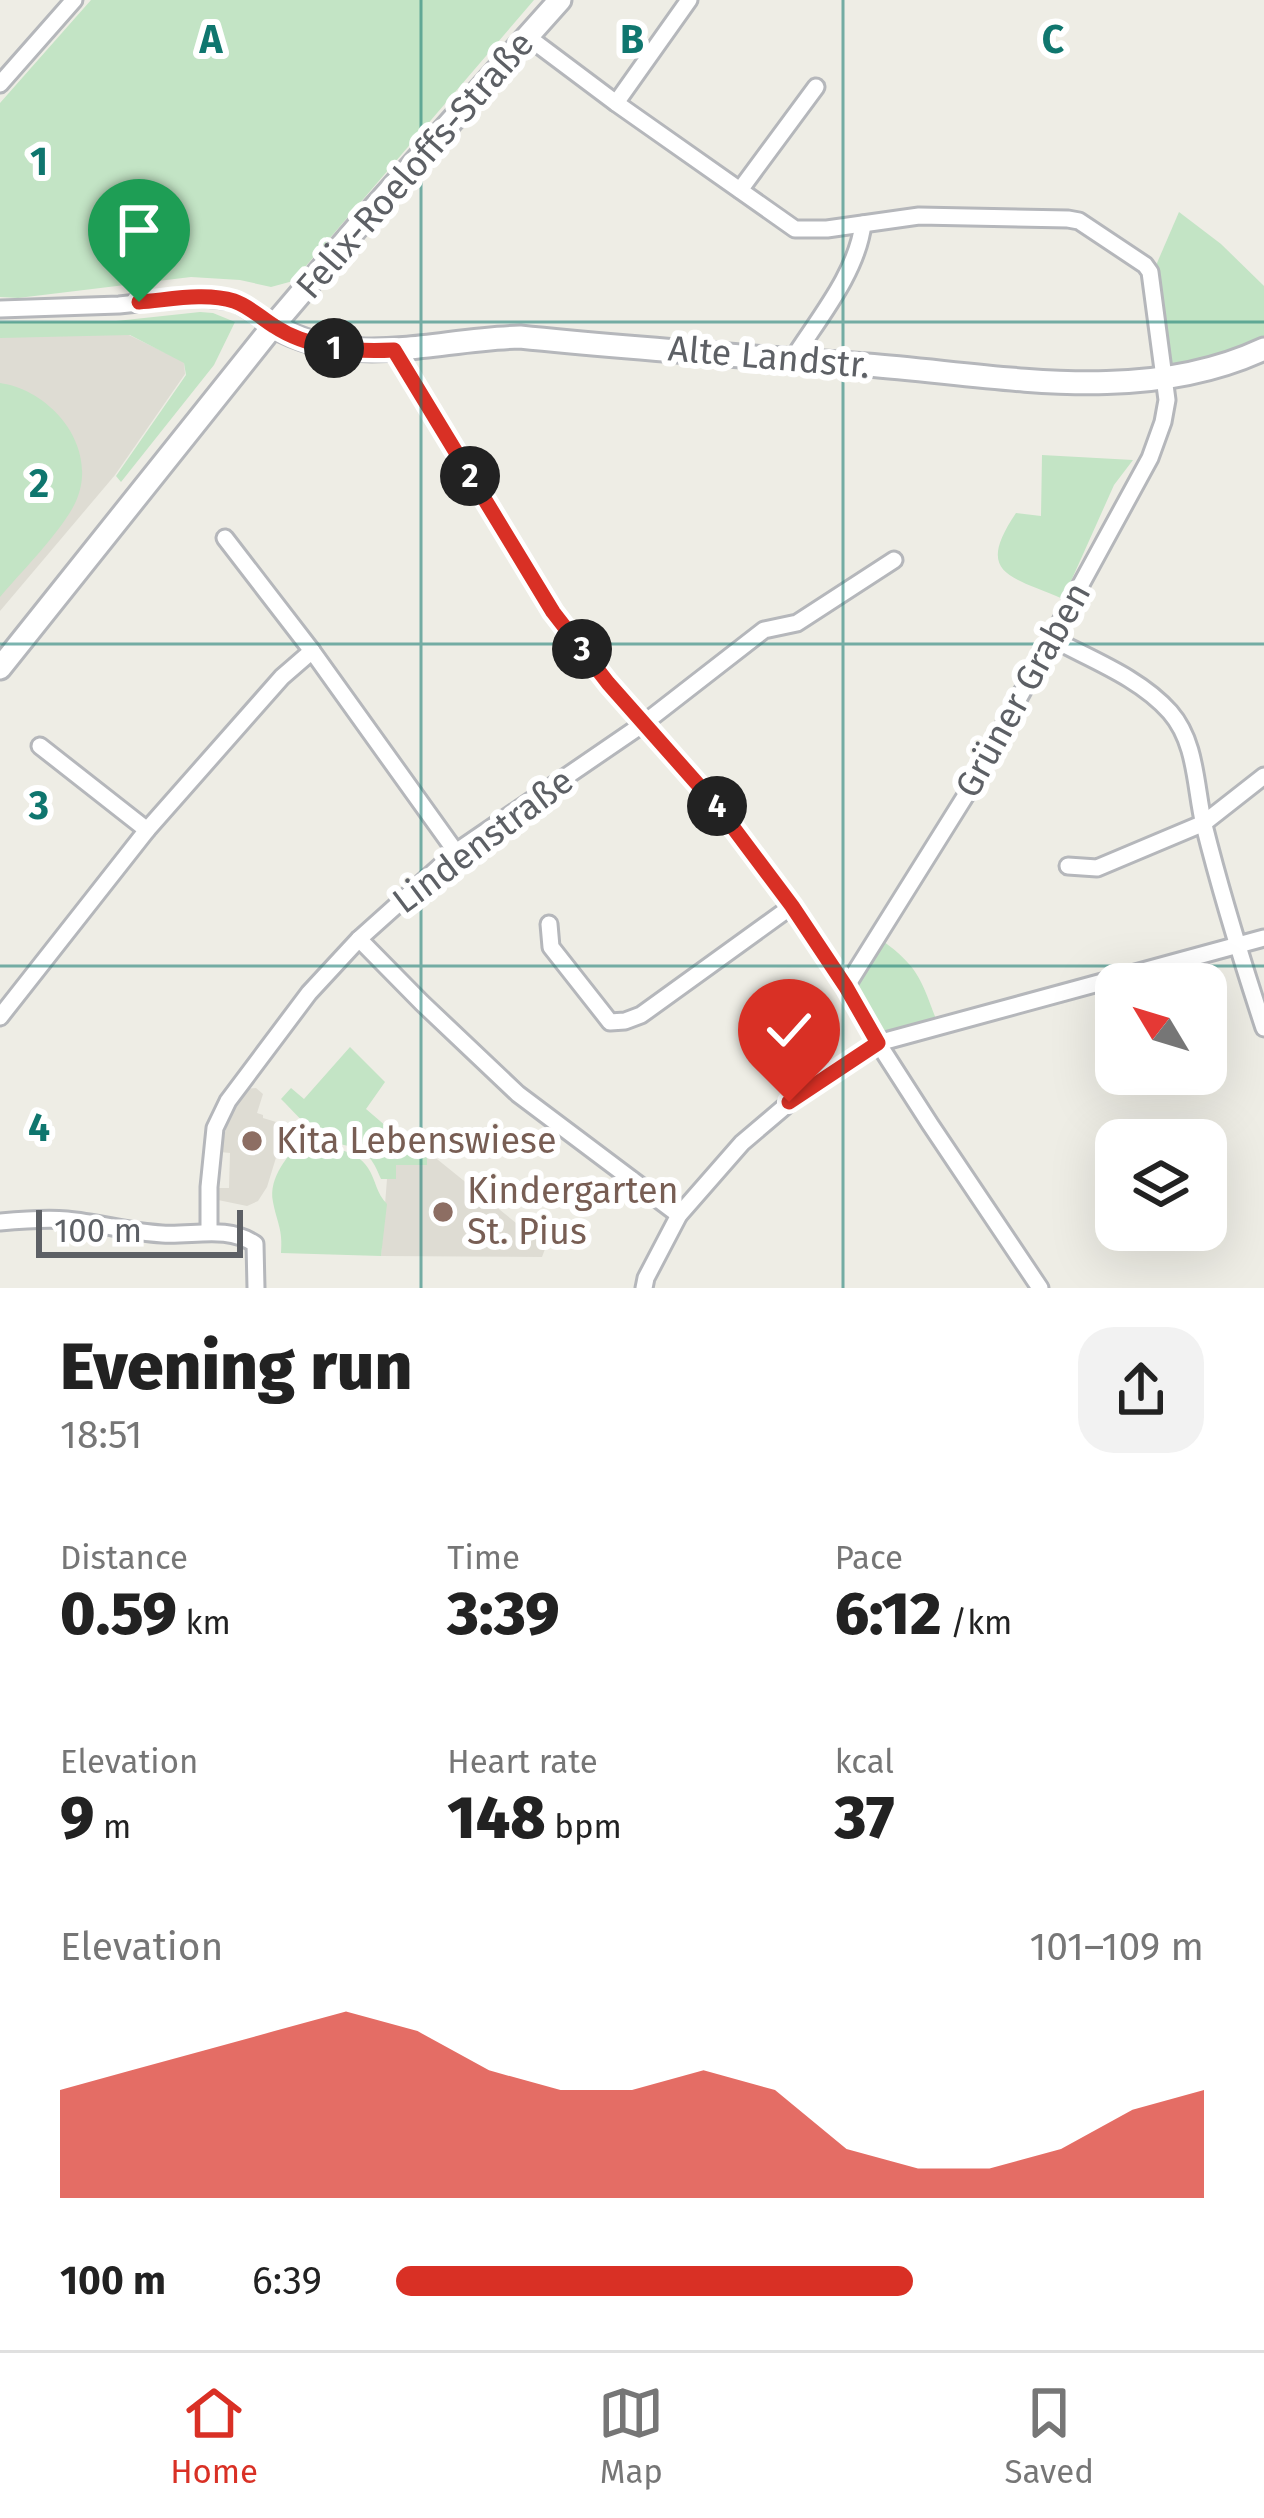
<!DOCTYPE html>
<meta charset="utf-8">
<style>
:root{--surface:#fff;--page:#f2f2f2;--text:#222;--muted:#767676;--line:#e0e0e0;--accent:#d93025}
body{margin:0;font-family:"Fira Sans",sans-serif;background:var(--page);color:var(--text);height:100vh;display:flex;flex-direction:column;font-size:45px;white-space:nowrap}
*{box-sizing:border-box;margin:0}
p{font-size:39px;color:var(--muted)}
.icon{flex:none;width:66px;height:66px;fill:none;stroke:currentColor;stroke-width:2;stroke-linecap:round;stroke-linejoin:round}
.map{position:relative;height:1288px;overflow:hidden}
.side{display:flex;flex-direction:column;background:var(--surface);flex:1}
.side>*{flex:none}
.needle{width:78px;rotate:308deg}
.fabs{position:absolute;left:1095px;top:963px;display:grid;gap:24px}
.fabs a{display:grid;place-items:center;width:132px;height:132px;border-radius:24px;background:var(--surface);box-shadow:0 12px 48px #0002;font-size:60px}
.scale{position:absolute;left:36px;bottom:30px;width:207px;box-sizing:border-box;padding-left:12px;border:6px solid #5d6065;border-top:0;font-size:33px;line-height:42px;white-space:nowrap;color:#5d6065;-webkit-text-stroke:9px #fff;paint-order:stroke}
.pin{position:absolute;display:grid;place-items:center;width:102px;height:102px;color:#fff;margin:-123px -51px;border-radius:50% 50% 50% 0;rotate:-45deg;box-shadow:0 0 12px #0007}
.pin .icon{rotate:45deg}
.km{position:absolute;width:60px;height:60px;margin:-30px;border-radius:50%;background:#222;color:#fff;font-size:33px;line-height:60px;text-align:center}
.round{display:grid;place-items:center;flex:none;width:126px;height:126px;border-radius:36px;background:var(--page)}
.head{display:flex;align-items:center;justify-content:space-between;height:204px;padding:0 60px}
h1{font-size:66px;font-weight:800;line-height:90px}
.metrics{display:grid;grid-template-columns:repeat(3,1fr);gap:18px;height:204px;padding:12px 60px}
.metrics div{display:grid;align-content:center}
.metrics b{font-size:60px;font-weight:800}
.metrics small{font-size:33px;font-weight:400}
.metrics p{font-size:33px}
.chart{height:336px;padding:24px 60px}
.chart p{display:flex;justify-content:space-between}
.chart svg{width:100%;height:216px;margin-top:12px;fill:var(--accent);opacity:.7}
ul{padding:0 60px;list-style:none;font-size:39px}
li{display:grid;grid-template-columns:192px 144px 1fr;align-items:center;height:90px}
li i{height:30px;border-radius:15px;background:var(--accent)}
.dock{display:flex;justify-content:space-around;align-items:center;height:168px;border-top:3px solid var(--line);background:var(--surface);font-size:33px;color:var(--muted)}
.dock a{display:grid;justify-items:center;gap:6px}
.dock .active{color:var(--accent)}
.map>svg:first-child{display:block}
.education{fill:#dedcd3}
.green{fill:#c3e4c5}
.lines{fill:none;stroke-linecap:round;stroke-linejoin:round}
.minor-casing{stroke:#b5b7bb;stroke-width:21}
.tertiary-casing{stroke:#b5b7bb;stroke-width:27}
.minor{stroke:#fff;stroke-width:15}
.tertiary{stroke:#fff;stroke-width:21}
.route-casing{stroke:#fff;stroke-width:24}
.route{stroke:#d93025;stroke-width:15}
.grid{fill:none;stroke:#0f766e;stroke-width:3;stroke-opacity:0.55}
.education-dot{fill:#8d6e63;stroke:#fff;stroke-width:4.5}
.labels{text-anchor:middle;dominant-baseline:central;stroke-width:12;stroke-linejoin:round;paint-order:stroke}
.street-label{font-size:36px;fill:#5d6065;stroke:#fff}
.education-label{font-size:36px;fill:#785e54;stroke:#fff;text-anchor:start}
.grid-label{font-size:39px;text-anchor:middle;font-weight:bold;fill:#0f766e;stroke:#fff;stroke-width:12;stroke-linejoin:round;paint-order:stroke}
</style>
<div class="map">
<svg width="1264" height="1288" viewBox="0 0 1264 1288">
<rect width="100%" height="100%" fill="#eeede5"/>
<g class="education">
<polygon points="0,335 129,335 184,362 185,374 115,475 0,611"/>
<polygon points="256,1088 263,1094 257,1113 263,1115 263,1118 286,1125 267,1187 258,1201 247,1206 218,1200 218,1188 229,1188 230,1153 220,1152 230,1114 244,1089"/>
<polygon points="427,1151 542,1244 545,1249 542,1257 381,1256 387,1179 395,1179 396,1164 427,1165"/>
</g>
<g class="green">
<polygon points="91,0 534,0 293,281 271,287 240,280 191,277 18,298 0,297 0,103"/>
<polygon points="1179,212 1221,244 1264,286 1264,341 1215,362 1170,368 1157,291 1157,263"/>
<polygon points="200,312 213,313 235,322 214,365 121,482 116,476 186,375 184,363 130,335 0,338 0,322 116,321"/>
<path d="M0 383C55 391 104 454 72 509 55 538 22 571 0 597Z"/>
<path d="M1042 455 1133 460 1114 485 1063 599C1011 576 974 575 1016 513L1041 516Z"/>
<path d="M883 941C918 967 921 979 936 1019L883 1035 853 988Z"/>
<path d="M350 1047 385 1082 366 1109 387 1127 392 1123 427 1151V1165H396V1179H381C365 1136 348 1154 319 1134 305 1125 293 1111 281 1099L291 1088 304 1099Z"/>
<path d="M303 1138C323 1148 355 1147 368 1168 376 1180 376 1193 387 1204L381 1256 281 1253C283 1229 277 1223 273 1202 268 1177 289 1155 303 1138Z"/>
</g>
<g class="lines">
<g class="minor-casing">
<g id="minor">
<polyline points="528,37 616,103 795,229 827,229 919,216 1068,219 1079,221 1145,265 1150,272 1167,400 1163,422 1150,458 966,795 846,987"/>
<polyline points="0,84 74,0"/>
<polyline points="616,103 689,0"/>
<polyline points="740,190 816,87"/>
<polyline points="0,309 119,305 195,297 234,301 273,326"/>
<polyline points="394,350 553,612 608,683 717,806 792,906 846,987 878,1043 930,1124 1040,1288"/>
<path d="M792 360C818 319 857 273 863 224"/>
<polyline points="225,538 312,651 456,852"/>
<path d="M1053 639C1092 660 1140 678 1170 712 1197 743 1195 787 1204 825 1221 893 1242 961 1264 1028"/>
<polyline points="40,746 147,830"/>
<polyline points="1068,866 1097,868 1204,823 1264,776"/>
<polyline points="549,924 551,947 610,1022 625,1021 641,1015 792,906"/>
<polyline points="359,939 422,1003 518,1094 679,1215"/>
<polyline points="0,1017 147,830 282,677 312,651"/>
<path d="M0 1222C22 1220 45 1218 67 1220 99 1223 129 1232 162 1234 194 1236 227 1225 255 1244L256 1288"/>
<polyline points="209,1232 209,1187 215,1128 228,1101 309,993 359,939 456,852 643,724 764,630 797,623 894,560"/>
<polyline points="644,1288 646,1278 679,1215 742,1143 789,1103 878,1043 1264,938"/>
</g>
</g>
<g class="tertiary-casing">
<g id="tertiary">
<path d="M273 326C354 371 434 339 520 337 635 349 751 357 867 365 998 375 1140 407 1264 349"/>
<polyline points="0,668 273,326 366,217 560,0"/>
</g>
</g>
<use href="#minor" class="minor"/>
<use href="#tertiary" class="tertiary"/>
</g>
<g class="lines">
<g class="route-casing">
<path id="route" d="M139 302C168 300 205 292 234 301 249 306 261 318 274 326 309 349 353 352 394 350L553 612 608 683 717 806 792 906 846 987 878 1043 789 1102"/>
</g>
<use href="#route" class="route"/>
</g>
<path class="grid" d="M421 0V1288M843 0V1288M0 322H1264M0 644H1264M0 966H1264"/>
<g class="education-dot">
<circle cx="252" cy="1141" r="12"/>
<circle cx="443" cy="1212" r="12"/>
</g>
<g class="labels">
<g class="street-label">
<text transform="translate(415 165) rotate(-49)">Felix-Roeloffs-Straße</text>
<text transform="translate(769 357) rotate(5)">Alte Landstr.</text>
<text transform="translate(1023 690) rotate(-61)">Grüner Graben</text>
<text transform="translate(483 841) rotate(-37)">Lindenstraße</text>
</g>
<g class="education-label">
<text x="276" y="1141">Kita Lebenswiese</text>
<text x="467" y="1191">Kindergarten<tspan x="467" dy="41">St. Pius</tspan></text>
</g>
</g>
<g class="grid-label">
<text x="211" y="53">A</text>
<text x="632" y="53">B</text>
<text x="1053" y="53">C</text>
<text x="39" y="175">1</text>
<text x="39" y="497">2</text>
<text x="39" y="819">3</text>
<text x="39" y="1141">4</text>
</g>
</svg>
<div class="fabs">
<a><svg class="needle" viewBox="-14 -14 28 28"><path d="M0-13l5 13h-10z" fill="#e53935"/><path d="M0 13l5-13h-10z" fill="#767676"/></svg></a>
<a><svg class="icon" aria-label="layers" viewBox="0 0 24 24"><path d="M12 4l9 5-9 5-9-5zM3 14l9 5 9-5"/></svg></a>
</div>
<div class="scale">100 m</div>
<div class="pin" style="left:139px;top:302px;background:#1e9e55"><svg class="icon" aria-label="arrive" viewBox="0 0 24 24"><path d="M6 21V4h12l-3 4 3 4H6"/></svg></div>
<div class="pin" style="left:789px;top:1102px;background:#d93025"><svg class="icon" aria-label="check" viewBox="0 0 24 24"><path d="M5 12l5 5 9-10"/></svg></div>
<b class="km" style="left:334px;top:348px">1</b>
<b class="km" style="left:470px;top:476px">2</b>
<b class="km" style="left:582px;top:649px">3</b>
<b class="km" style="left:717px;top:806px">4</b>
</div>
<section class="side">
<div class="head"><div><h1>Evening run</h1><p>18:51</p></div><a class="round"><svg class="icon" aria-label="share" viewBox="0 0 24 24"><path d="M12 15V3M7 8l5-5 5 5M5 13v7h14v-7"/></svg></a></div>
<div class="metrics">
<div><p>Distance</p><b>0.59<small> km</small></b></div>
<div><p>Time</p><b>3:39</b></div>
<div><p>Pace</p><b>6:12<small> /km</small></b></div>
</div>
<div class="metrics">
<div><p>Elevation</p><b>9<small> m</small></b></div>
<div><p>Heart rate</p><b>148<small> bpm</small></b></div>
<div><p>kcal</p><b>37</b></div>
</div>
<div class="chart"><p><span>Elevation</span>101–109 m</p>
<svg viewBox="0 0 160 44" preserveAspectRatio="none"><path d="M0 44V22L10 18L20 14L30 10L40 6L50 10L60 18L70 22L80 22L90 18L100 22L110 34L120 38L130 38L140 34L150 26L160 22V44z"/></svg>
</div>
<ul>
<li><b>100 m</b>6:39<i style="width:64%"></i></li>
</ul>
</section>
<nav class="dock">
<a class="active"><svg class="icon" aria-label="home" viewBox="0 0 24 24"><path d="M3 11l9-7 9 7M6 9v11h12V9"/></svg>Home</a>
<a><svg class="icon" aria-label="map" viewBox="0 0 24 24"><path d="M3 6l6-2 6 2 6-2v14l-6 2-6-2-6 2zM9 4v14M15 6v14"/></svg>Map</a>
<a><svg class="icon" aria-label="saved" viewBox="0 0 24 24"><path d="M7 4h10v16l-5-4-5 4z"/></svg>Saved</a>
</nav>
